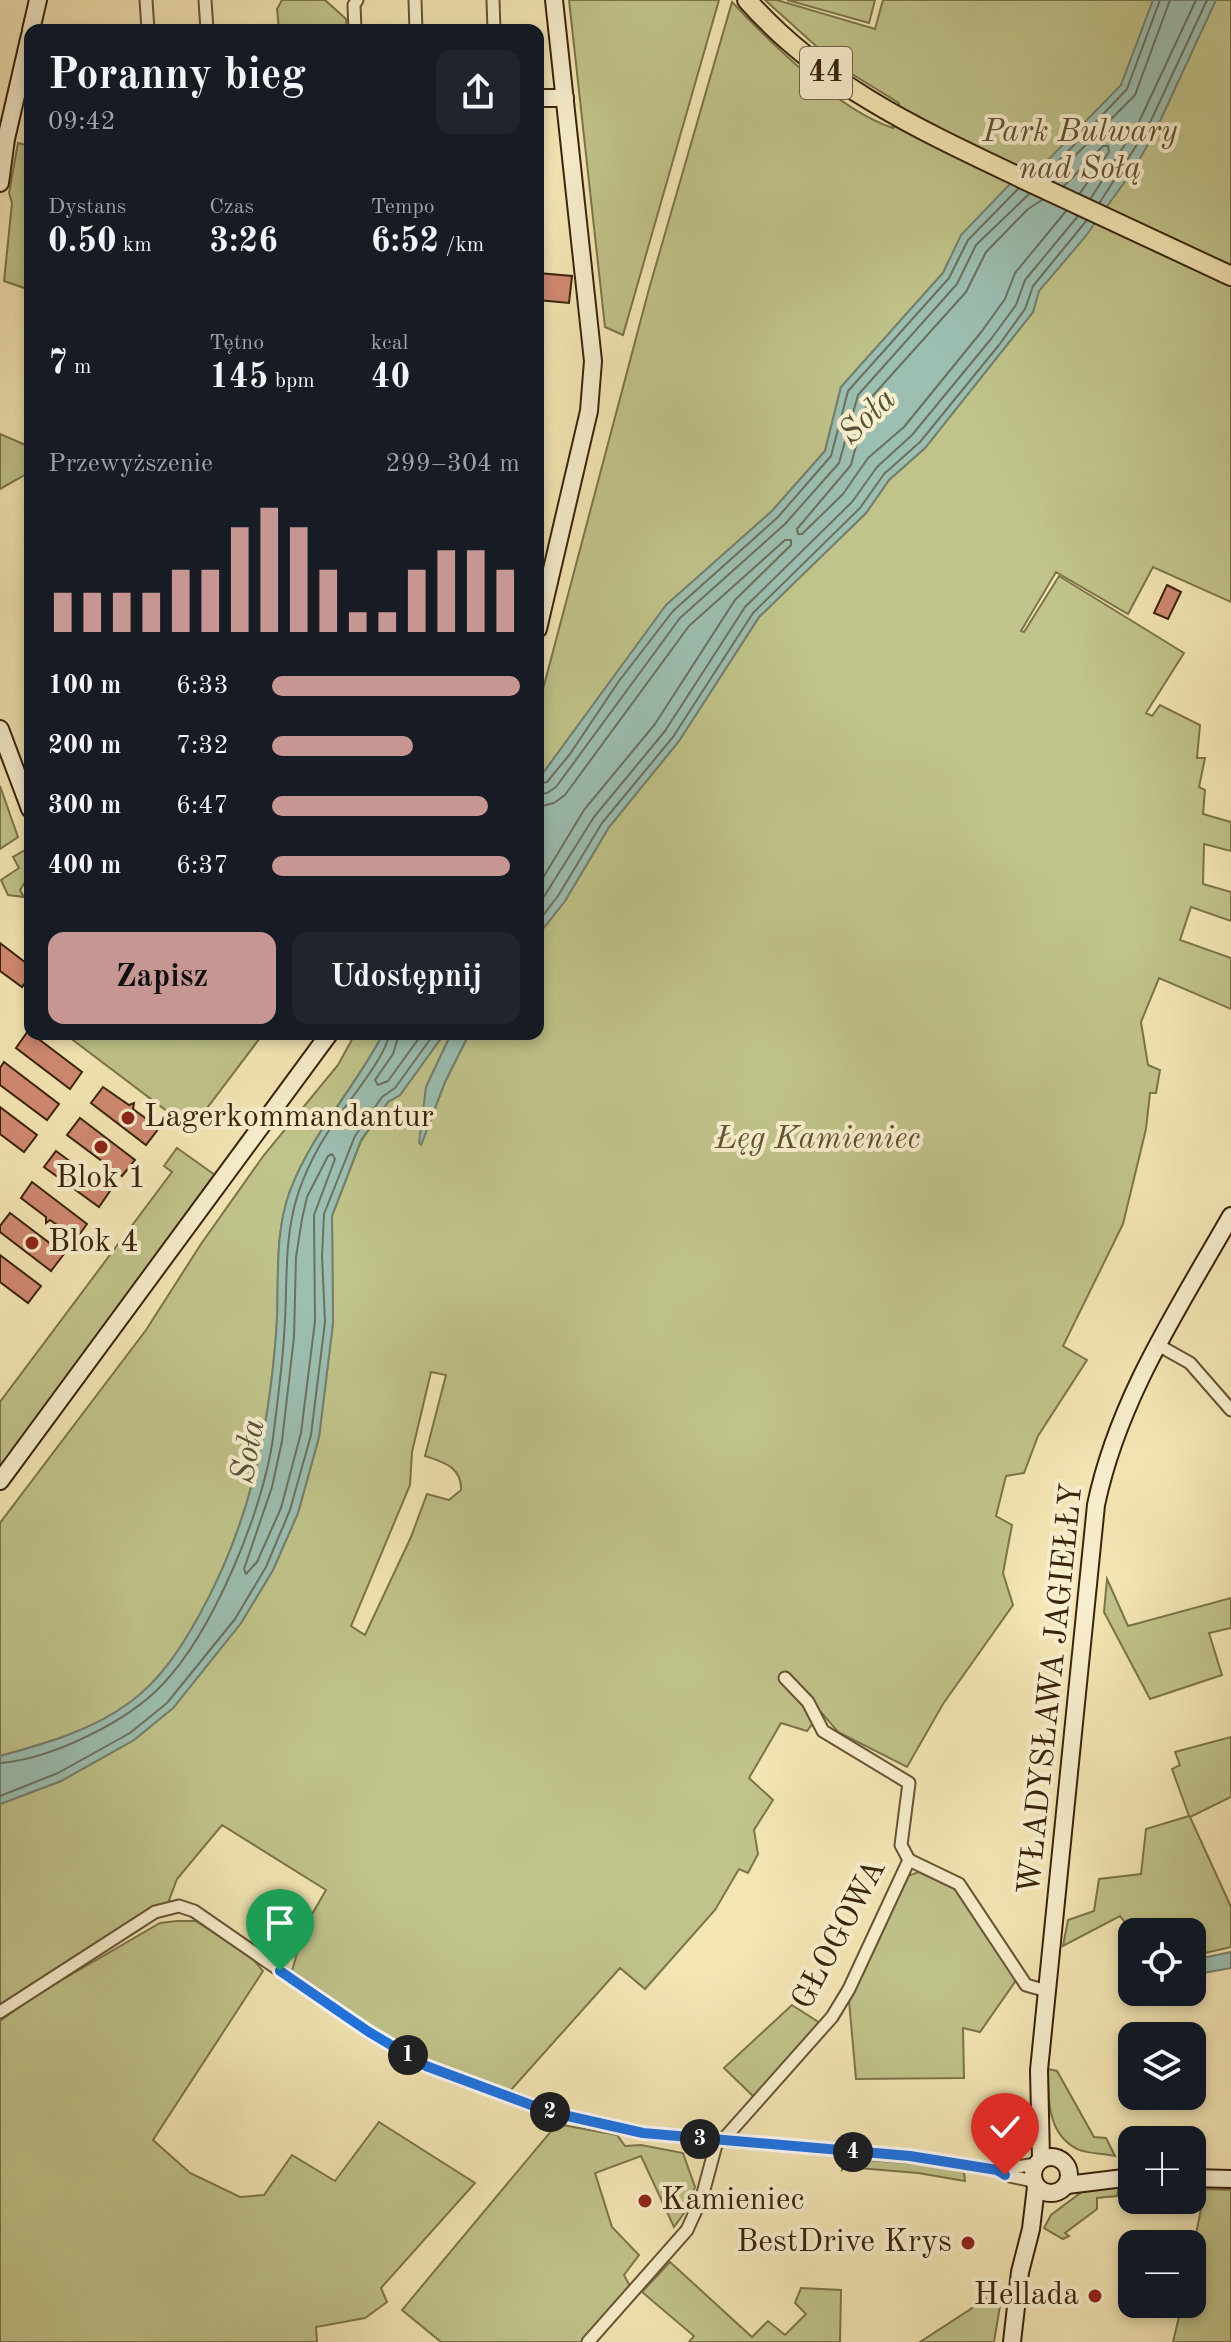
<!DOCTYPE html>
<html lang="pl">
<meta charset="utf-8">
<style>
:root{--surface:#171b24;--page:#20242c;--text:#f1f3f6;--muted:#9ea1a6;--accent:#c59692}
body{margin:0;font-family:"Old Standard TT",serif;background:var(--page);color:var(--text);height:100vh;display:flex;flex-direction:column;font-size:30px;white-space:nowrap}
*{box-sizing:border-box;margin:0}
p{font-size:26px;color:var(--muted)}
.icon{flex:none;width:44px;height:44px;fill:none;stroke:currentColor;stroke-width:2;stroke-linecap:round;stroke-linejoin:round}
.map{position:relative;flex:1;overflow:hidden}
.drawer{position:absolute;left:24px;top:24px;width:520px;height:1016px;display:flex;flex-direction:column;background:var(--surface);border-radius:16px;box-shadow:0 4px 12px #0003}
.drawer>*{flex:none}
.tools{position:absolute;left:1118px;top:1918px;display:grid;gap:16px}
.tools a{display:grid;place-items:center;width:88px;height:88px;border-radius:16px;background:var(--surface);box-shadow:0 4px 12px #0003;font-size:40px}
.pin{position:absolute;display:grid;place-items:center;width:68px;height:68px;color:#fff;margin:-82px -34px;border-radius:50% 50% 50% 0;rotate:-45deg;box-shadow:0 0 8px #0007}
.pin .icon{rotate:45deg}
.km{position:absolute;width:40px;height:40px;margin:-20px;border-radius:50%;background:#222;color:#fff;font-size:22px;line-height:40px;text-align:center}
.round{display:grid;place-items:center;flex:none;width:84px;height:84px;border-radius:16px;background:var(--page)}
.overview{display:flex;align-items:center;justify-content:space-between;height:136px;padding:0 24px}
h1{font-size:44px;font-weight:800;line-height:60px}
.metrics{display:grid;grid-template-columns:repeat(3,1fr);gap:12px;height:136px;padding:8px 24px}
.metrics div{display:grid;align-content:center}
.metrics b{font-size:34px;font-weight:800}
.metrics small{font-size:22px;font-weight:400}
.metrics p{font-size:22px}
.chart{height:224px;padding:16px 24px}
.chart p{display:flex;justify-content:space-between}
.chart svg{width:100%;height:144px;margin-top:8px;stroke:var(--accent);stroke-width:6}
.button{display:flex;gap:16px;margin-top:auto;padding:16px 24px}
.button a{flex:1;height:92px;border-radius:16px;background:var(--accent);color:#111;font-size:32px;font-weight:800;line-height:92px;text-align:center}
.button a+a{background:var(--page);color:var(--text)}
ul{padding:0 24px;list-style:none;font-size:26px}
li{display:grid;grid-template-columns:128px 96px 1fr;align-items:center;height:60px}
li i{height:20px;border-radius:10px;background:var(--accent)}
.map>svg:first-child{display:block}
.green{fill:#c0c48a;stroke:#7c744a;stroke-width:2;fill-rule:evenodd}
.water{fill:#9cbfb2;stroke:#74816f;stroke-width:2}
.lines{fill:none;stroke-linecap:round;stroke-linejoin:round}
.shore{stroke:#6a715e;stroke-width:2}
.building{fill:#d18a73;stroke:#39230b;stroke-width:2}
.street-casing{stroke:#685435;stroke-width:15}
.secondary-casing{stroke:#39230b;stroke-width:20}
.primary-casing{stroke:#39230b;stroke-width:22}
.street{stroke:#f8efce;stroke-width:11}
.secondary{stroke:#f8efce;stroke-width:16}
.primary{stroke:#f4e7b4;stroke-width:18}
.route-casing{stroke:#fff;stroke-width:16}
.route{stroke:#1a73e8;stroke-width:10}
.poi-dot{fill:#8f2418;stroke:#f8efce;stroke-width:3}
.labels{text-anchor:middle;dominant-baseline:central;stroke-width:8;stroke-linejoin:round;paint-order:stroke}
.shield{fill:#f8efce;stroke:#726046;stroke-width:2}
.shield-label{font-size:30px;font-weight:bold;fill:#39230b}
.park-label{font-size:32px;font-style:italic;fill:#625331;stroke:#f8efce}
.poi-label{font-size:32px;fill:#39230b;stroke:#f8efce;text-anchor:start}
.street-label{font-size:32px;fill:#39230b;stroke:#f8efce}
.water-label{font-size:34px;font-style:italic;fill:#57523d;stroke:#f8efce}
</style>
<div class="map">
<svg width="1231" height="2342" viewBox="0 0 1231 2342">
<rect width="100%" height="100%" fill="#f4e7b4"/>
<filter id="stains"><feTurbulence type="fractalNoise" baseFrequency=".0025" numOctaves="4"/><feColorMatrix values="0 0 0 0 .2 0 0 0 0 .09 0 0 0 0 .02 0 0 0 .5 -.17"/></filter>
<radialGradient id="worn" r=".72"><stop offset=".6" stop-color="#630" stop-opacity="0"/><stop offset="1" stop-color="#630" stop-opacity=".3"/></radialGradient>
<g class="green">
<polygon points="282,0 325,0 346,19 347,30 279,30 277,9"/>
<polygon points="569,0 719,0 623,335 605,327"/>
<path d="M765 0H777L875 29 883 0H1231V602L1153 567 1128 614 1056 572 1021 631 1024 632 1059 576 1184 653 1146 713 1152 716 1160 705 1200 725 1197 758H1205L1199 787 1205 790 1203 814 1231 822V851L1204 844 1203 884 1231 892V921L1191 907 1180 940 1231 958V1009L1159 978 1141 1022 1148 1065 1160 1070 1156 1093H1150L1146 1129 1123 1224 1063 1346 1087 1360 1038 1436 1024 1473 1006 1476 996 1516 1012 1525 1003 1573 1013 1605 943 1704 907 1767 838 1732 821 1712 807 1731 781 1723 749 1778 773 1800 754 1830 758 1854 748 1873 739 1869 715 1910 645 1989 620 1968 510 2091 418 2058 370 2028 292 1971 304 1928 326 1890 222 1825 177 1879 168 1903 145 1914 0 2005V1804L61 1781 134 1740 173 1708 241 1623 273 1570 298 1513 319 1437 333 1323 332 1216 361 1141 388 1102 400 1095 444 1034H451L426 1087 421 1145 445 1082 469 1034H538V935L565 901 609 827 679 741 759 617 866 513 889 480 925 448 1033 312 1037 296 948 262 943 273 841 387 825 451 772 511 666 606 538 780V708L649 289 732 2C772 44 838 110 893 128L899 103 837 65ZM431 1372 446 1375 425 1456C443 1462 462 1467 461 1490L449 1500 427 1494 411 1537 365 1635 351 1626 410 1485 412 1452Z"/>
<polygon points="787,0 875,0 869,23"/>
<polygon points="18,143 30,146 30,290 4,281 12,203 9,193"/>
<polygon points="0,434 30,447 30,472 0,489"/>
<polygon points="0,786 18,837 0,849"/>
<polygon points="27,849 30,875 20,890 24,897 8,895 1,880 19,868 13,857"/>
<polygon points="65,1034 263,1034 195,1124 188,1127"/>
<path d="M355 1034H383C355 1088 312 1132 290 1191 273 1237 280 1287 276 1335 268 1436 249 1525 200 1614 181 1648 161 1680 129 1703 91 1731 44 1744 0 1756V1523L146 1330 201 1244 264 1155 338 1065Z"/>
<polygon points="177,1148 215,1175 0,1467 0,1402 172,1172 164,1166"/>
<polygon points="1107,1579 1128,1626 1231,1598 1231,1628 1209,1633 1222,1675 1150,1699 1104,1612"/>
<polygon points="1231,1737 1231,1797 1190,1817 1231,1907 1231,1947 1192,1956 1192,1932 1132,1932 1120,1916 1063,1946 1068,1920 1094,1911 1099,1879 1141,1874 1146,1829 1189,1816 1172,1769 1180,1765 1175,1752"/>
<polygon points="919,1872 955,1889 1017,1979 980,2032 963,2028 964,2078 856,2079 849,2001 904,1877"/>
<polygon points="177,1921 196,1921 253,1959 263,1971 153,2140 190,2173 240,2197 264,2195 292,2155 335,2181 379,2122 475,2183 381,2288 387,2302 365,2318 316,2327 317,2342 0,2342 0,2021 36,1995 160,1923"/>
<polygon points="792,2005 820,2023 754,2097 724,2068"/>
<path d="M1048 2069 1057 2071 1094 2137 1106 2138 1115 2156C1104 2153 1086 2154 1077 2149 1047 2134 1048 2098 1048 2069Z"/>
<polygon points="557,2124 617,2135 625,2146 641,2145 683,2153 695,2187 687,2209 674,2227 641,2156 595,2173 612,2227 639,2255 624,2275 630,2286 582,2342 441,2342 402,2310"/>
<polygon points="843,2158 931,2165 964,2172 965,2181 918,2173 846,2167 842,2170"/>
<polygon points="1091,2185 1119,2187 1117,2196 1097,2198 1097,2209 1065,2233 1069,2236 1063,2239 1044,2228 1051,2215"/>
<polygon points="1205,2189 1231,2190 1231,2342 1173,2342 1182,2304 1192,2304 1192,2254"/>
<polygon points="670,2262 752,2337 768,2321 785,2335 806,2314 795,2303 801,2288 841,2290 840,2342 689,2342 694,2336 642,2292"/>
<polygon points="1003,2288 994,2342 920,2342"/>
</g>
<g class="water">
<polygon points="1153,0 1216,0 1155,132 1134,169 1085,237 1039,291 1033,312 925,448 889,480 866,513 759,617 679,741 609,827 565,901 538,935 538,780 666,605 772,511 825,451 841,387 943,273 961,235 1009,185 1048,160 1121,85"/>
<path d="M383 1034H444L400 1095 388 1102 361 1140 332 1216 333 1323 319 1437 298 1513 273 1570 241 1623 173 1708 134 1740 61 1781 0 1804V1756C44 1744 91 1731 129 1703 161 1680 181 1648 200 1614 249 1525 268 1436 276 1335 280 1287 273 1237 290 1191 312 1133 355 1088 383 1034Z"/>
<polygon points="451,1034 469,1034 445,1082 421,1145 419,1143 426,1087"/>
<polygon points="1231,1952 1231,1968 1192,1975 1192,1960"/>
</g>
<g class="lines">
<g class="shore">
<polyline points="1040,175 1054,166 1127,89 1160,0"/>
<polyline points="1051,180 1135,95 1170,0"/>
<polyline points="1064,186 1103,146 1108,146 1109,152 1080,193"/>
<polyline points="1091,198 1138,124 1196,0"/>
<polyline points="1042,200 1028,209 986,252 966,292 868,401 851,465 797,529 798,534 802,534 843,494 868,458 904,427 982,331 1005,299 1015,273 1066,211"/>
<polyline points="1100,202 1147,129 1207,0"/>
<polyline points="538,784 547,782 570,754 619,681 673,611 778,517 831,456 848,391 949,278 968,240 1018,189"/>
<polyline points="538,794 547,793 556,787 680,618 785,524 839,463 858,395 957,284 976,245 1029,194"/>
<polyline points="538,807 554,803 565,795 689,626 785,540 791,540 791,545 735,600 655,724 584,810 538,886"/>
<polyline points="538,906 594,817 665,731 745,607 852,502 877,467 912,435 991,339 1016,305 1025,280 1078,216"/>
<polyline points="538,922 558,896 602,823 673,737 753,613 860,508 884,474 920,442 999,345 1025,309 1033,286 1087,220"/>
<polyline points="399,1034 393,1054 375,1080 378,1085 388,1081 422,1034"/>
<polygon points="332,1154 335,1159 314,1215 315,1321 301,1433 281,1508 257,1562 246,1574 244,1569 272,1487 282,1441 294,1337 296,1257 302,1219 307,1197 328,1156"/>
<path d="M0 1763C51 1759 127 1722 162 1685 213 1632 263 1511 273 1438 277 1405 282 1369 284 1336 288 1289 283 1243 297 1197 304 1174 318 1146 332 1126 345 1105 387 1056 389 1034"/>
<polyline points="0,1796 58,1773 130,1733 167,1703 235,1619 266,1567 290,1510 311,1435 325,1322 322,1256 324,1214 355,1136 382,1097 395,1088 434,1034"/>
</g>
</g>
<g class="building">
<polygon points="538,273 572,276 569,303 538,300"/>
<polygon points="1167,585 1181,592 1168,619 1154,613"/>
<polygon points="0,943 30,966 30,976 22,987 0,971"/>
<polygon points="28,1031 82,1072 70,1089 16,1048"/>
<polygon points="4,1062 59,1104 47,1120 0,1085 0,1068"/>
<polygon points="103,1087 129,1105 134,1103 133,1109 159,1128 146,1145 91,1103"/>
<polygon points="0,1107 37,1135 24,1152 0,1134"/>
<polygon points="80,1118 135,1160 122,1176 67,1135"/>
<polygon points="56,1151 110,1191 99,1207 44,1167"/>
<polygon points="32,1182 87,1224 76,1239 50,1220 46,1223 46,1217 21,1198"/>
<polygon points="10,1213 64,1254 51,1271 0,1232 0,1226"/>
<polygon points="0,1255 41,1286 28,1303 0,1282"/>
<polygon points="273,1898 287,1906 267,1937 258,1931 269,1913 266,1911"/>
</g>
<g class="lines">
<g class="street-casing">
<g id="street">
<polyline points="146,0 148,30"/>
<polyline points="205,0 207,30"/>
<polyline points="415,0 416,30"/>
<polyline points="493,0 494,30"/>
<polyline points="355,30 354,5 357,0"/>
<polyline points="1158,1345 1190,1363 1231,1410"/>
<polyline points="785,1678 808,1702 823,1731 909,1783 901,1845 909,1860 959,1884 1026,1985 1047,1991"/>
<polyline points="0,2012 155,1912 179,1906 194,1911 369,2032 426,2066 550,2112 643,2133 910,2156 997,2170 1005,2175 1033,2181"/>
<polyline points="722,2141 832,2017 849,1989 909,1860"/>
<polyline points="997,2170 1036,2164"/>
<polyline points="588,2342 687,2230 702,2197 717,2141"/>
</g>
</g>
<g class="secondary-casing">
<g id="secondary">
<polyline points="31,30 38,0"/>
<polyline points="538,98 565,98"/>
<polyline points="0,183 6,139 30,35"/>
<polyline points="538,629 589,411 593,361 554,0"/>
<polyline points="0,729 30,809"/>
<polyline points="0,1481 329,1034"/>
<circle cx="1051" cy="2175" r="18"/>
<path d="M1041 2159 1039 2070 1096 1505C1118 1399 1178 1309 1231 1216"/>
<polyline points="1192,2178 1231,2179"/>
<polyline points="1067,2185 1132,2177"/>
<polyline points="1012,2342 1020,2272 1031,2229 1036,2187"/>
</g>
</g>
<g class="primary-casing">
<path id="primary" d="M747 0C822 85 920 130 1021 178 1091 210 1161 243 1231 276"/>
</g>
<use href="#street" class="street"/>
<use href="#secondary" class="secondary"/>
<use href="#primary" class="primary"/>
</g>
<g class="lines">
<g class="route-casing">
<polyline id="route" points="280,1971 369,2032 426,2066 550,2112 643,2133 910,2156 997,2170 1005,2175"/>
</g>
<use href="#route" class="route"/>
</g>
<g class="poi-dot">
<circle cx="128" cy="1118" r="8"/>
<circle cx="101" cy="1147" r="8"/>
<circle cx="32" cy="1243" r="8"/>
<circle cx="645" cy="2201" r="8"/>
<circle cx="968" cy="2243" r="8"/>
<circle cx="1095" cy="2296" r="8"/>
</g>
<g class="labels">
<rect class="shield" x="800" y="47" width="52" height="52" rx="6"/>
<g class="shield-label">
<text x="826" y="73">44</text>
</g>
<g class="park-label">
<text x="1080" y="133">Park Bulwary<tspan x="1080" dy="37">nad Sołą</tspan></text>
<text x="818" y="1140">Łęg Kamieniec</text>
</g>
<g class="poi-label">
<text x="144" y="1118">Lagerkommandantur</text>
<text x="101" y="1179" text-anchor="middle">Blok 1</text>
<text x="48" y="1243">Blok 4</text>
<text x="661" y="2201">Kamieniec</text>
<text x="952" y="2243" text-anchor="end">BestDrive Krys</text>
<text x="1079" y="2296" text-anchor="end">Hellada</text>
</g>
<g class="street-label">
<text transform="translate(1052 1689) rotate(-84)">WŁADYSŁAWA JAGIEŁŁY</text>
<text transform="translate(840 1935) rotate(-62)">GŁOGOWA</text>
</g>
<g class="water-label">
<text transform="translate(868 417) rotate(-44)">Soła</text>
<text transform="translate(249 1451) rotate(-79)">Soła</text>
</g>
</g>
<rect width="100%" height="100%" filter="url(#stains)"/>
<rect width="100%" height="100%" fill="url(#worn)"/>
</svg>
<div class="tools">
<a><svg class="icon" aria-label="locate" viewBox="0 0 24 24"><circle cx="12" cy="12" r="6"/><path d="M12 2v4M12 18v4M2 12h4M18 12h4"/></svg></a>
<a><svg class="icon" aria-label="layers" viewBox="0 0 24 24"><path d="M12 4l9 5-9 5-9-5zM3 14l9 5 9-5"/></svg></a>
<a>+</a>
<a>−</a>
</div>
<div class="pin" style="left:280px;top:1971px;background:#1e9e55"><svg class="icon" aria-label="arrive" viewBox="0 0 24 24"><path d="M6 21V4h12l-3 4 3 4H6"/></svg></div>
<div class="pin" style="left:1005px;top:2175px;background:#d93025"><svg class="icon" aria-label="check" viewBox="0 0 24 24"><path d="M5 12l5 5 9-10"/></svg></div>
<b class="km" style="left:408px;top:2055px">1</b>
<b class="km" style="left:550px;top:2112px">2</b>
<b class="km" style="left:700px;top:2139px">3</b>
<b class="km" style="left:853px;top:2152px">4</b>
<section class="drawer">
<div class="overview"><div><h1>Poranny bieg</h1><p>09:42</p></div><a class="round"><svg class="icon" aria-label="share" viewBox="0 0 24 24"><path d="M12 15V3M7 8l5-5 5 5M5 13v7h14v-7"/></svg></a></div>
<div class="metrics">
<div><p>Dystans</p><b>0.50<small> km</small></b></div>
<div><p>Czas</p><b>3:26</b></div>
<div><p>Tempo</p><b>6:52<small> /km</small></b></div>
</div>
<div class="metrics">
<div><b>7<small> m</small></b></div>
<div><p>Tętno</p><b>145<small> bpm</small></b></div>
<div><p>kcal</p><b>40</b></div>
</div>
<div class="chart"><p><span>Przewyższenie</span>299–304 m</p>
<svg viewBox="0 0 160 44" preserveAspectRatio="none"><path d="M5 44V32M15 44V32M25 44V32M35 44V32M45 44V25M55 44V25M65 44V12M75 44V6M85 44V12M95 44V25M105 44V38M115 44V38M125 44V25M135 44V19M145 44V19M155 44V25"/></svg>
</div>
<ul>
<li><b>100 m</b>6:33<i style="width:100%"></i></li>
<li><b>200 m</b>7:32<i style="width:57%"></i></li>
<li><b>300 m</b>6:47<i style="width:87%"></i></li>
<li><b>400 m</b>6:37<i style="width:96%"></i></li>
</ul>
<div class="button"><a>Zapisz</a><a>Udostępnij</a></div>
</section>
</div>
